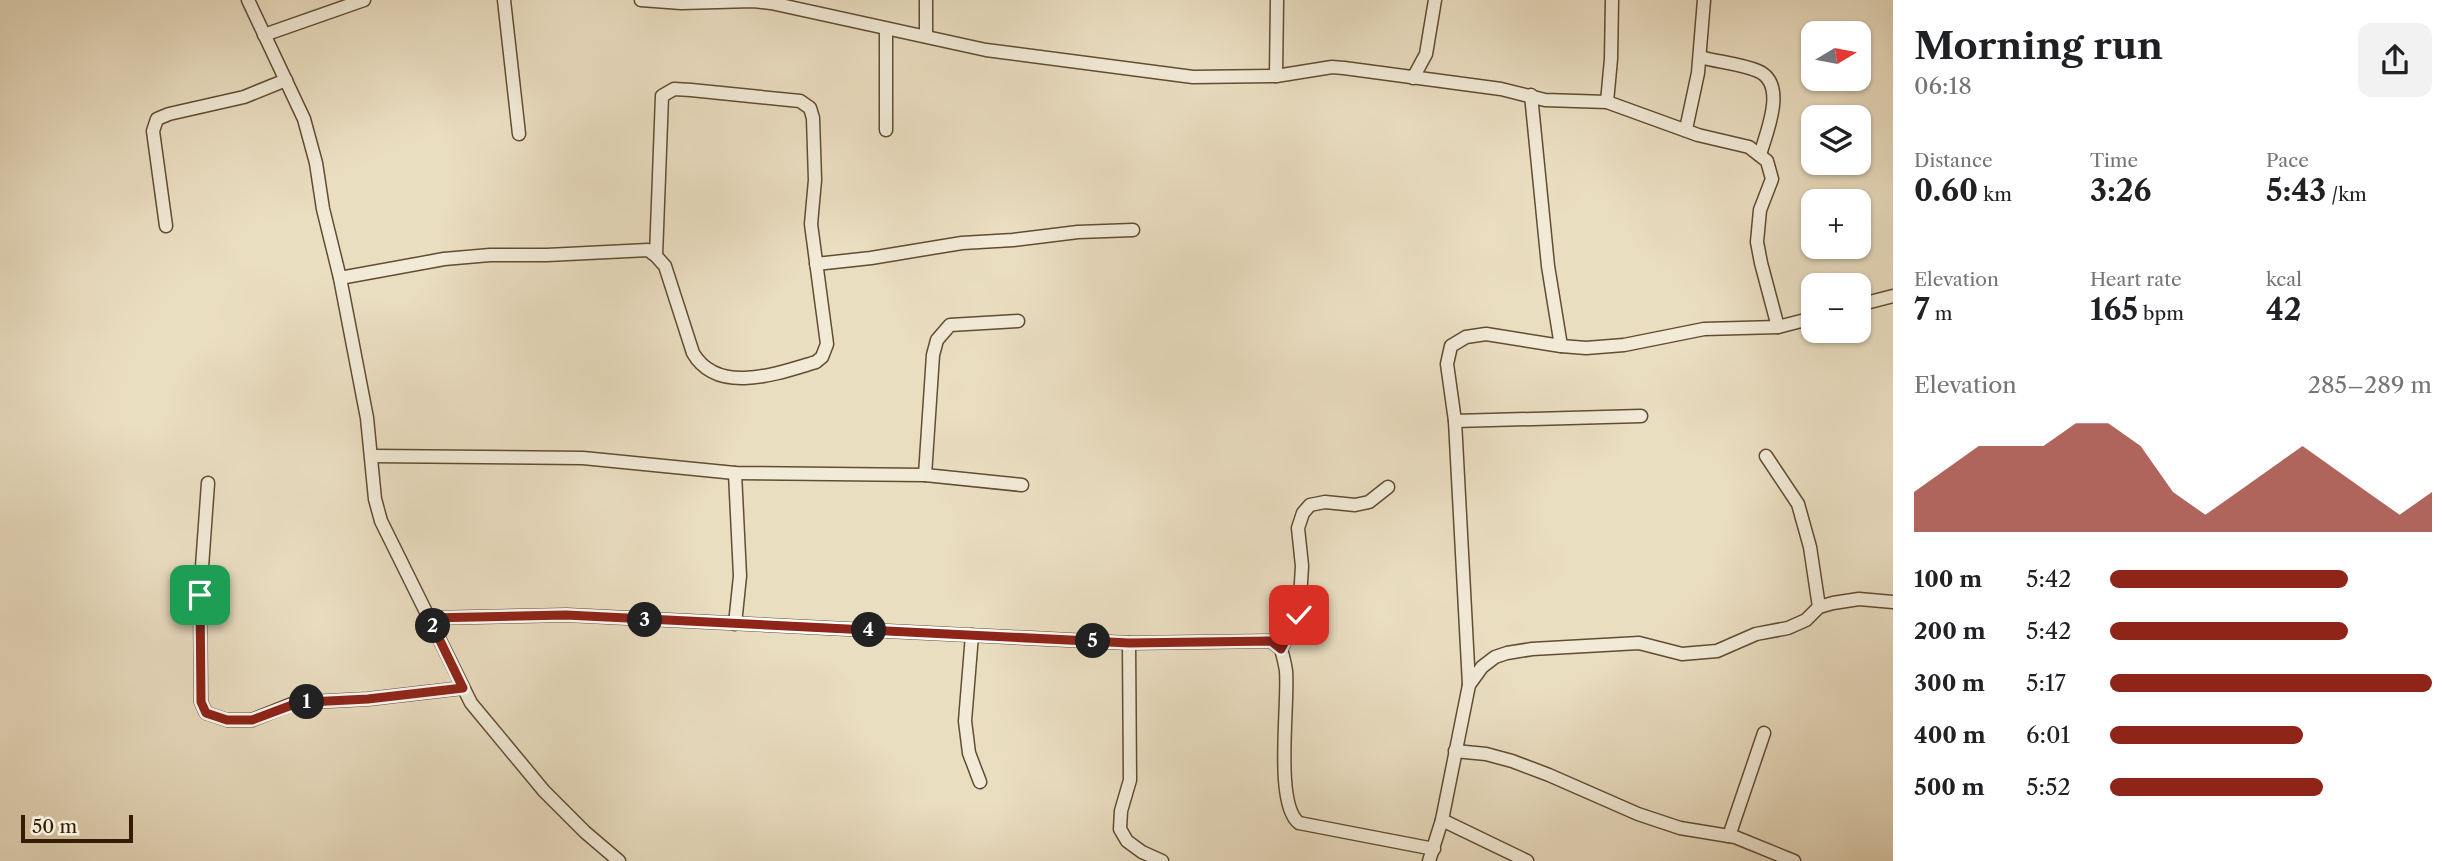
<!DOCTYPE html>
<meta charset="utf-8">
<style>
:root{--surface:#fff;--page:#f2f2f2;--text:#202124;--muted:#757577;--accent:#8f2418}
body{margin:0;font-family:"Libre Caslon Text",serif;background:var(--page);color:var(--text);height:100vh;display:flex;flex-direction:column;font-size:26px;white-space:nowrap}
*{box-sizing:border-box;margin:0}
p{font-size:23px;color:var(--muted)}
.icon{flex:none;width:38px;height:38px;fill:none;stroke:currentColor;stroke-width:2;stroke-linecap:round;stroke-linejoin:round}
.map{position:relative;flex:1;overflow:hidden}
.panel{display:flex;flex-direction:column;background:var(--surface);width:560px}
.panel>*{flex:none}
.needle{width:46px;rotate:80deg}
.buttons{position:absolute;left:1801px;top:21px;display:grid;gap:14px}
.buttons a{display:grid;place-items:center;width:70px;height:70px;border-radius:14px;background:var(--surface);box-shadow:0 2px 5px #0004;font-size:35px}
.scale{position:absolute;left:21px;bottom:18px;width:112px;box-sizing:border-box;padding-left:7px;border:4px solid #351c03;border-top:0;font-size:19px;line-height:24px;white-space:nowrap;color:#351c03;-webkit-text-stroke:5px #f1ead7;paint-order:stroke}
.pin{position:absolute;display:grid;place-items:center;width:60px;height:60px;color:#fff;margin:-30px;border-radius:14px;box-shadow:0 4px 10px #0006}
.km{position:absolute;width:35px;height:35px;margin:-18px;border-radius:50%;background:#222;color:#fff;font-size:19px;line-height:35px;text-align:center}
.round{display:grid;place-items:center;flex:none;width:74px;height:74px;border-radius:14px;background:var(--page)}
.headline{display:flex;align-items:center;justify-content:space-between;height:119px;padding:0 21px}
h1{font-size:38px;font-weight:700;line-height:52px}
.stats{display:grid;grid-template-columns:repeat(3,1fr);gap:10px;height:119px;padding:7px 21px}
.stats div{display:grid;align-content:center}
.stats b{font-size:30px;font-weight:700}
.stats small{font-size:19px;font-weight:400}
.stats p{font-size:19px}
.chart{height:196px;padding:14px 21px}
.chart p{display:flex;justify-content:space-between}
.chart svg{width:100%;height:126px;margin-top:7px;fill:var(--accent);opacity:.7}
ul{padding:0 21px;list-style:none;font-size:23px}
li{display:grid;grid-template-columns:112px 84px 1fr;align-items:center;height:52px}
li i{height:18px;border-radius:9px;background:var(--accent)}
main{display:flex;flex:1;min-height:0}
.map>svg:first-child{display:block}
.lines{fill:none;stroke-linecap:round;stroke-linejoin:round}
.street-casing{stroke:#624c32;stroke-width:15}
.street{stroke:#f1ead7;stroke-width:12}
.route-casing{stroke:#fff;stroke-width:14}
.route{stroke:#8f2418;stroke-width:9}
</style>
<main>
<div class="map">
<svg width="1893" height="861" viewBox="0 0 1893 861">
<rect width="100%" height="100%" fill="#eadec1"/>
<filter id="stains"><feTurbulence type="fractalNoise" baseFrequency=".00286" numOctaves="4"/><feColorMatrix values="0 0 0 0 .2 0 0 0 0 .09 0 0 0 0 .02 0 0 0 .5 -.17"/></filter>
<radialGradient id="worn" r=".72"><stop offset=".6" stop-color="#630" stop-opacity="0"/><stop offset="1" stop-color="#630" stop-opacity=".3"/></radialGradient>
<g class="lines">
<g class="street-casing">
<g id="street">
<polyline points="248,0 304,119 316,163 323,209 340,278 367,418 375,499 381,521 471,703 544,791 585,832 619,861"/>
<polyline points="504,0 519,134"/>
<polyline points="641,0 681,3 753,1 771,3 986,50 1193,77 1276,76 1332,67 1344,68 1501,89 1545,100 1607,102 1698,135 1749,147 1767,161 1772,179 1760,210 1757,242 1761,263 1778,327"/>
<polyline points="264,35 364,0"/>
<polyline points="926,36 926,0"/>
<path d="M1700 57C1718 62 1741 64 1758 71 1788 84 1766 133 1760 155"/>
<polyline points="1276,76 1277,0"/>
<polyline points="1413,78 1426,54 1435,0"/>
<polyline points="1531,95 1548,266 1561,346"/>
<polyline points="1607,102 1611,59 1612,0"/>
<polyline points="1686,129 1698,73 1704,0"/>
<polyline points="886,130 886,29"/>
<polyline points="166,226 153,131 157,119 169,114 244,97 286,80"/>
<polyline points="816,264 871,258 962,243 1013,240 1078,232 1133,230"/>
<path d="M340 278 444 259 490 255H547L648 250 656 256 665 266 693 353C718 396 779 373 816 362L822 357 827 344 811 224 815 180 813 118 810 108 800 101 691 90 674 89 662 96 656 256"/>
<polyline points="1858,305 1893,296"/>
<polyline points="1455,421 1641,416"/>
<polyline points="372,456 583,458 735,473 925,475 1022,485"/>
<polyline points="1766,456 1798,504 1810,547 1819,607"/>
<polyline points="735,473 740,576 735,624"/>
<polyline points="925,475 933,355 937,340 950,325 1018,321"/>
<polyline points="208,483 200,595 201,702 206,713 227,720 252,720 292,704 309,702 368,699 463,688"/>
<path d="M429 618 567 615 1129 643 1271 641 1281 649C1283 656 1285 664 1286 671 1289 704 1274 804 1299 823L1434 849"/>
<polyline points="972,635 965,721 969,753 980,782"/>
<polyline points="1129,643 1130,780 1121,811 1120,829 1127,841 1142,852 1162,861"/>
<polyline points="1281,649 1299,615 1302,566 1298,528 1303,513 1310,505 1325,502 1355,505 1369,502 1388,487"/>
<polyline points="1469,685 1455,421 1447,364 1451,346 1466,337 1486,334 1561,346 1586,348 1624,345 1704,329 1778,327 1813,318"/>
<polyline points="1455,751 1486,754 1512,761 1549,775 1638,814 1680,828 1735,837 1794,861"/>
<polyline points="1442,820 1527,861"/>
<polyline points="1729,836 1764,733"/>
<polyline points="1429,861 1442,820 1469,685 1482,667 1495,657 1507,653 1532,649 1639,643 1682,654 1717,651 1756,634 1788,628 1806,620 1819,607 1833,603 1859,599 1893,602"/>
</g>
</g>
<use href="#street" class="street"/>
</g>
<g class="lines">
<g class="route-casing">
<polyline id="route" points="200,595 201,702 206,713 227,720 252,720 292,705 309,702 368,699 463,688 429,618 566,615 1129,643 1271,641 1281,649 1299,615"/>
</g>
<use href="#route" class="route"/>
</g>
<rect width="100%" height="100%" filter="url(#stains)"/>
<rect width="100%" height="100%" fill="url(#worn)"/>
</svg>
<div class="buttons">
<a><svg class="needle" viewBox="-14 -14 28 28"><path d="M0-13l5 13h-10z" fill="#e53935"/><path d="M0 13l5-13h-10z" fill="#757577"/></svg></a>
<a><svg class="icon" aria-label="layers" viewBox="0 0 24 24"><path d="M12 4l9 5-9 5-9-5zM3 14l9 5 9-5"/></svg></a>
<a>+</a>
<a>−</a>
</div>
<div class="scale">50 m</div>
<div class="pin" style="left:200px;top:595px;background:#1e9e55"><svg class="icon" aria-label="arrive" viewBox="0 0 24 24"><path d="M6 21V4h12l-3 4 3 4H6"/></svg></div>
<div class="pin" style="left:1299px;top:615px;background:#d93025"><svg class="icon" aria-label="check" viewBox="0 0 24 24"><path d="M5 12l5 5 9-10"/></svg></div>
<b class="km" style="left:307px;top:702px">1</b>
<b class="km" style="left:433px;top:626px">2</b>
<b class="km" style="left:645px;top:620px">3</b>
<b class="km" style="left:869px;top:630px">4</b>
<b class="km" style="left:1093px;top:641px">5</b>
</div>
<section class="panel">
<div class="headline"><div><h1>Morning run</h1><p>06:18</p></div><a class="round"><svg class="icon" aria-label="share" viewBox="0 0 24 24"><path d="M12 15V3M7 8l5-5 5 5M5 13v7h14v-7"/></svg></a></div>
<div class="stats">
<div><p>Distance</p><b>0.60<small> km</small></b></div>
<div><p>Time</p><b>3:26</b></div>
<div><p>Pace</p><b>5:43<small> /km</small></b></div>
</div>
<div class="stats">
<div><p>Elevation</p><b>7<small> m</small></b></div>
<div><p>Heart rate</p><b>165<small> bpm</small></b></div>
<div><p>kcal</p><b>42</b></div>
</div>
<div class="chart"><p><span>Elevation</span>285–289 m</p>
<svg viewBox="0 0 160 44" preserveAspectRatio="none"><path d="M0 44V30L10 22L20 14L30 14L40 14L50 6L60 6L70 14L80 30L90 38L100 30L110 22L120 14L130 22L140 30L150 38L160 30V44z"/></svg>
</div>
<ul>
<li><b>100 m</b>5:42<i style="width:74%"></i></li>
<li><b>200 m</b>5:42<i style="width:74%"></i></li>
<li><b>300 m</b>5:17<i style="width:100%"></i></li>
<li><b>400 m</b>6:01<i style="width:60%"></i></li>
<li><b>500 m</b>5:52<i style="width:66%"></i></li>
</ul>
</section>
</main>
